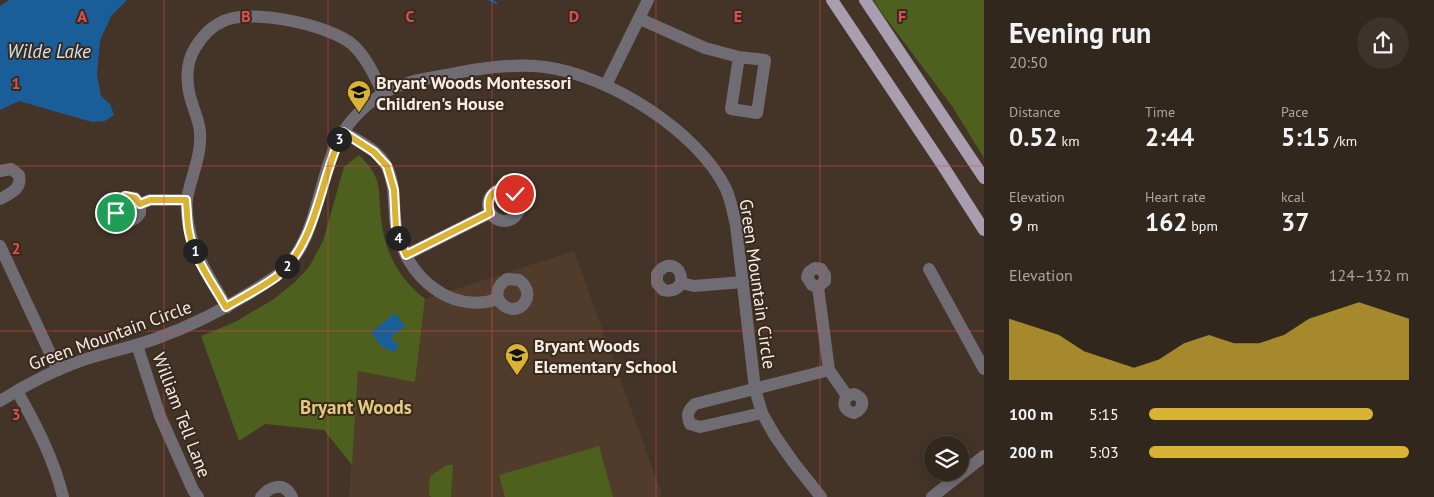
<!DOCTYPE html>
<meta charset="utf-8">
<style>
:root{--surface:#32271d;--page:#3d332a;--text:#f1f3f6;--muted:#a8a5a4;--line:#4d443b;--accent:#d9b334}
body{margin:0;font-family:"PT Sans",sans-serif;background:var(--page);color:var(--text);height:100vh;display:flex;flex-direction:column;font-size:19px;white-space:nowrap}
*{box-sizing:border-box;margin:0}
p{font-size:16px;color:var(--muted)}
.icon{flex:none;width:28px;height:28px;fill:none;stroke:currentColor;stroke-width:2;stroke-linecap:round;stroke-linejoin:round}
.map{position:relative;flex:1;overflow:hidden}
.panel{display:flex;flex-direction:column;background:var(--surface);width:450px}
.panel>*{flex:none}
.buttons{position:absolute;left:924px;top:436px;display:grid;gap:10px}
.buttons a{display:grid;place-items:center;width:45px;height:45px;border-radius:50%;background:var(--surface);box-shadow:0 2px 12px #0003,0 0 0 1px var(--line);font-size:25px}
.pin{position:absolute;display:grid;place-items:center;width:42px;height:42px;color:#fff;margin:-21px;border:2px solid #fff;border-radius:50%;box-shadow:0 1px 5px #0007}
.km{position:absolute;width:25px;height:25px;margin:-12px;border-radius:50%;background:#222;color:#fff;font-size:14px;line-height:25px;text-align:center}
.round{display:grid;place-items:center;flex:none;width:52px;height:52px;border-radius:26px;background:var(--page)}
.summary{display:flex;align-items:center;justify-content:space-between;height:85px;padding:0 25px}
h1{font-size:28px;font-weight:800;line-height:38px}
.metrics{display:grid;grid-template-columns:repeat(3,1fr);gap:8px;height:85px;padding:5px 25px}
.metrics div{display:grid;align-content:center}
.metrics b{font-size:25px;font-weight:800}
.metrics small{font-size:14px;font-weight:400}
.metrics p{font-size:14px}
.chart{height:140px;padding:10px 25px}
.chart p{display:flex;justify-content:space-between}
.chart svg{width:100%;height:90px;margin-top:5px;fill:var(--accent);opacity:.7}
ul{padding:0 25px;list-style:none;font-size:16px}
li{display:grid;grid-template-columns:80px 60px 1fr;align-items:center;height:38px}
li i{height:12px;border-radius:6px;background:var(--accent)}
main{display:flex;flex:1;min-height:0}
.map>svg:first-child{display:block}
.built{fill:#513c2b}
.green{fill:#4d601e}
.water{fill:#1a5e99}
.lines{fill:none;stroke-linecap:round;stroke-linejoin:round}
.stream{stroke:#1a5e99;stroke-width:2.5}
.minor{stroke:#706c74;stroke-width:12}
.major{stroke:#a89eaf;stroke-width:12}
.route-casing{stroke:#fff;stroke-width:10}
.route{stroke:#d9b334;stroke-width:6}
.grid{fill:none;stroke:#dd4f4e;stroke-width:1;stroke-opacity:0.55}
.labels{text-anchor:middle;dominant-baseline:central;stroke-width:4;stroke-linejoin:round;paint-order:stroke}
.poi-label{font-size:18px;font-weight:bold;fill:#f7ede5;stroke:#392a1e;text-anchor:start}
.street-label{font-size:18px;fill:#f7ede5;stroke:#392a1e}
.water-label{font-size:19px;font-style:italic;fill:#d2e3f4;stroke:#392a1e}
.neighbourhood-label{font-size:19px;font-weight:bold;fill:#e5cb7f;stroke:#392a1e}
.grid-label{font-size:16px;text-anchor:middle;font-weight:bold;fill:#dd4f4e;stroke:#392a1e;stroke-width:4;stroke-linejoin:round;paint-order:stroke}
</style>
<main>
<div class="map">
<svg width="984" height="497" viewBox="0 0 984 497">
<rect width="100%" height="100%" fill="#433427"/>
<polygon class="built" points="574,251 662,495 659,497 349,497 358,371 415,381 425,299"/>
<g class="green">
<polygon points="874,0 984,0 984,158 952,106 879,9"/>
<path d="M359 155C383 179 378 187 381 218 384 251 399 279 425 299L415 382 358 371 352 465 324 430 265 424 239 441 201 336 235 322 274 299 295 282 309 267 323 241 344 167Z"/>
<polygon points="599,446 613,497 505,497 499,475"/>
<polygon points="447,465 453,465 451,497 431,497 429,494 430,476"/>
</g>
<g class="water">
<polygon points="9,0 127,0 111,16 100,41 97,75 101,96 110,104 114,115 105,121 92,122 19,101 0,110 0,6"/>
<polygon points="395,313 405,326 391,337 399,347 393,352 381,346 371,332"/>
</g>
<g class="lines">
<polyline class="stream" points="490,0 496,3"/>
<g class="minor">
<polyline points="640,19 705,48 739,57 765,60 757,113 731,109 739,57"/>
<polyline points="606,85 648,0"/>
<path d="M343 132C359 141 379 150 387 167 397 188 392 210 397 231 407 276 450 315 498 299 496 290 499 284 507 279L519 280C541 296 514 324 498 299"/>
<path d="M0 171 11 169 19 175C22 189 11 193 0 199"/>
<circle cx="504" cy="205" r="16"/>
<path d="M140 204V213C134 223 122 224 116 213V204L125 197 135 198 140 204 150 200H187"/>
<polyline points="0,246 58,370"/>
<polyline points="406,255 490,213"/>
<polyline points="929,269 984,369"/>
<path d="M681 283C677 290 671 292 663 290L657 283V274C667 259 683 266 681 283L694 286 743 282"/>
<path d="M818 287 812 285 807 277 809 272 815 268 821 269 825 275V281L818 287 829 370 847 396C842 404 844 411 854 413 865 409 865 397 854 394L847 396"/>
<path d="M227 307C209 277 190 250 187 214 187 209 186 203 187 199 191 176 202 155 200 132 199 121 195 113 192 103 186 85 185 64 195 48 202 36 213 25 226 20 254 9 330 25 353 45 367 58 375 77 383 93"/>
<polyline points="137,345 160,416 193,490 198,497"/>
<path d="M17 391C36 425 54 459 63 497"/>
<path d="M0 401C27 384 56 369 86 359 109 352 132 347 155 339 197 324 236 303 273 278 316 250 316 188 335 147 345 125 362 107 382 94 401 82 424 79 446 75 479 68 512 63 545 67 608 75 698 131 726 189 731 200 733 213 736 225L755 389 762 413 775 436 794 463 821 497"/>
<path d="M762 413 700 427 690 424C686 415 688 410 695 404L829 370"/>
<path d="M261 497C270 486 284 481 292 497"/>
<polyline points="932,497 984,456"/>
</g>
<g class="major">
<polyline points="832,0 943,166 984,230"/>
<polyline points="865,0 984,178"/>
</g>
</g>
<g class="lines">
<g class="route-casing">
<path id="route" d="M116 213V204L125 196 135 198 140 204 150 200H186C187 211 187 222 189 232 194 259 213 284 226 307 243 297 261 288 276 277 318 244 320 176 343 132L374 152 387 166 394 190 396 229 406 255 490 213C484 194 499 183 515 194"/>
</g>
<use href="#route" class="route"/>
</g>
<path class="grid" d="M164 0V497M328 0V497M492 0V497M656 0V497M820 0V497M0 166H984M0 331H984"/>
<defs>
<g id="school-pin" transform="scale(1.25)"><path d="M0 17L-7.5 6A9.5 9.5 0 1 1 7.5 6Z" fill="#d9b334" stroke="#392a1e"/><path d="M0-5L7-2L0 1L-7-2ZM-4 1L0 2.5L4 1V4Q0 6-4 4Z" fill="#111"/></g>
</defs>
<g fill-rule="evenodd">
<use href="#school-pin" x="359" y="92"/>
<use href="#school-pin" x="517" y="355"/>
</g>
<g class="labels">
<g class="poi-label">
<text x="376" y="82">Bryant Woods Montessori<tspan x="376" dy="21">Children's House</tspan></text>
<text x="534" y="345">Bryant Woods<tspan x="534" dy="21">Elementary School</tspan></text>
</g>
<g class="street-label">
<text transform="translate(758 284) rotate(82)">Green Mountain Circle</text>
<text transform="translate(110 335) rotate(-20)">Green Mountain Circle</text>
<text transform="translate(182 415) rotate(69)">William Tell Lane</text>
</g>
<g class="water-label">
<text x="49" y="51">Wilde Lake</text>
</g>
<g class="neighbourhood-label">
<text x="356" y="407">Bryant Woods</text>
</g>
</g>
<g class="grid-label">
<text x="82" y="22">A</text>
<text x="246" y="22">B</text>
<text x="410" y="22">C</text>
<text x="574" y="22">D</text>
<text x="738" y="22">E</text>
<text x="902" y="22">F</text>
<text x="16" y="89">1</text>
<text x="16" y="254">2</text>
<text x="16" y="420">3</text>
</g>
</svg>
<div class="buttons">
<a><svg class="icon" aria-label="layers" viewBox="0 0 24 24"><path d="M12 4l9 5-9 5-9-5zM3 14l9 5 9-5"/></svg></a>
</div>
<div class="pin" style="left:116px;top:213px;background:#1e9e55"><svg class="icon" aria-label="arrive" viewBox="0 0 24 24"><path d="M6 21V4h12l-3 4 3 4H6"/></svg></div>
<div class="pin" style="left:515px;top:194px;background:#d93025"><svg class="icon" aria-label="check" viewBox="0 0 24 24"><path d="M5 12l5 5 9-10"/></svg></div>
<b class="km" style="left:195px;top:251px">1</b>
<b class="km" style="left:287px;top:266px">2</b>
<b class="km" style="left:339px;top:139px">3</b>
<b class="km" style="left:398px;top:238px">4</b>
</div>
<section class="panel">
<div class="summary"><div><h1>Evening run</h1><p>20:50</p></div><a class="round"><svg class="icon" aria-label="share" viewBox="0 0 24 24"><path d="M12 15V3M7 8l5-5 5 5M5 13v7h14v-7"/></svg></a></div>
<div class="metrics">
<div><p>Distance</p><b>0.52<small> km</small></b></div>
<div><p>Time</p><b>2:44</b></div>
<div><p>Pace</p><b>5:15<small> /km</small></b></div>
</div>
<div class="metrics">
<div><p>Elevation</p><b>9<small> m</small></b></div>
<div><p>Heart rate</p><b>162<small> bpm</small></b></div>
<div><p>kcal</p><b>37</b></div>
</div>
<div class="chart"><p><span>Elevation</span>124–132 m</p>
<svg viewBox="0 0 160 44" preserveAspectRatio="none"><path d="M0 44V14L10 18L20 22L30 30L40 34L50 38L60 34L70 26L80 22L90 26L100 26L110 22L120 14L130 10L140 6L150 10L160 14V44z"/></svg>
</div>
<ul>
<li><b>100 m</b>5:15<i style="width:86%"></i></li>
<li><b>200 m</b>5:03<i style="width:100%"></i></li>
</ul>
</section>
</main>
